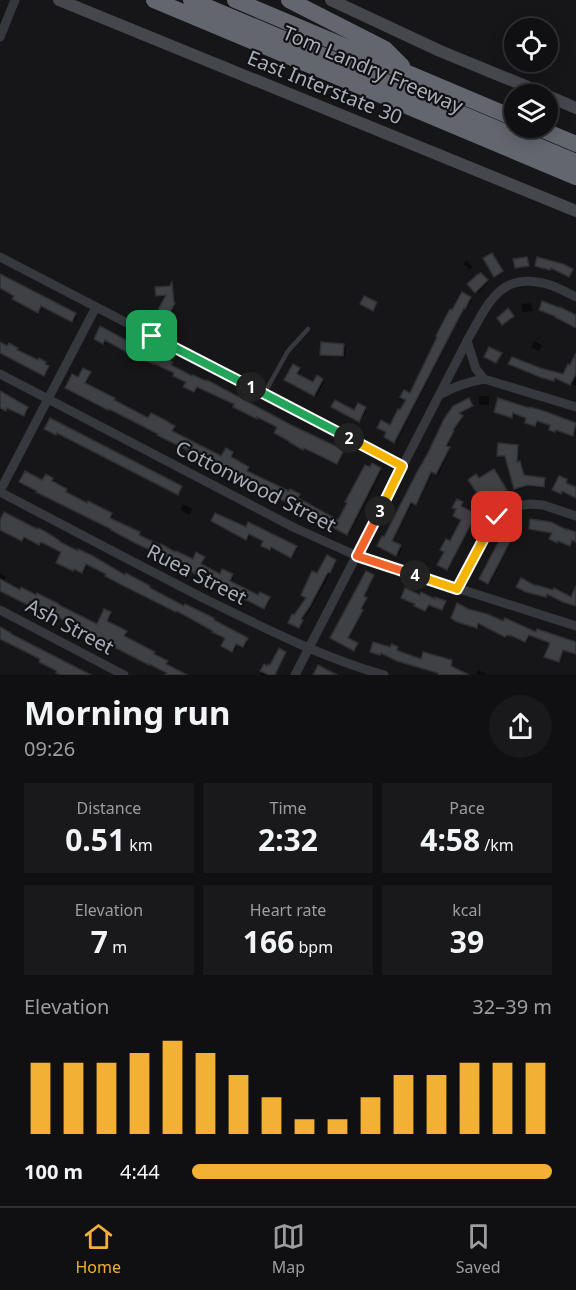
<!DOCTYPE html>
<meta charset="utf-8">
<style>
:root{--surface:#101012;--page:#19191b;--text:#f1f3f6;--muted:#9c9d9f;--line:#303032;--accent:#f2b134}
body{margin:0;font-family:"Noto Sans",sans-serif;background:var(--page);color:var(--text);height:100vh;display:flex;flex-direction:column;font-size:22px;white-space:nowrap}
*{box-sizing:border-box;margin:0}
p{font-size:20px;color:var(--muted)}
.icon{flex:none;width:33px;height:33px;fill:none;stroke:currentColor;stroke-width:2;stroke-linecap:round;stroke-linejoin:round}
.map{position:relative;height:675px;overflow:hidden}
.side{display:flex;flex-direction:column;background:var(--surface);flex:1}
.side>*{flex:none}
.controls{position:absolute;left:504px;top:18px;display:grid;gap:12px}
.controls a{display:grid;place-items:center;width:54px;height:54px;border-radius:50%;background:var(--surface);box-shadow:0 3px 15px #0003,0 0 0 2px var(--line);font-size:30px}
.pin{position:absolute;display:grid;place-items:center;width:51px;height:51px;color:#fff;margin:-26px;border-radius:12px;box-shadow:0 3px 9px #0006}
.km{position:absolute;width:30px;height:30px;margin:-15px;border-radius:50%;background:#222;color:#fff;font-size:16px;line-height:30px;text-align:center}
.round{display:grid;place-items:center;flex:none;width:63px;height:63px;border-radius:32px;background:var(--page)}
.summary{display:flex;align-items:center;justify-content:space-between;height:102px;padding:0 24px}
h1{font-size:33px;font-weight:700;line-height:45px}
.figures{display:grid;grid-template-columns:repeat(3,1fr);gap:9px;height:102px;padding:6px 24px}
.figures div{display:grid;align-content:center;border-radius:0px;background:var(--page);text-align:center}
.figures b{font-size:30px;font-weight:700}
.figures small{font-size:16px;font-weight:400}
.figures p{font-size:16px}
.chart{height:168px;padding:12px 24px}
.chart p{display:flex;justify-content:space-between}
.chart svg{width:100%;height:108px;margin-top:6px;stroke:var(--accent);stroke-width:6}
ul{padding:0 24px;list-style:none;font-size:20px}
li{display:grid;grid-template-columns:96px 72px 1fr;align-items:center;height:45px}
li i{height:15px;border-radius:8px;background:var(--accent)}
.dock{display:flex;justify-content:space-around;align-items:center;height:84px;border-top:2px solid var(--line);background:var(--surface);font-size:16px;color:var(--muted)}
.dock a{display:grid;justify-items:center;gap:3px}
.dock .current{color:var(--accent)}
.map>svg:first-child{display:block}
.shadow{fill:#0007}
.building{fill:#404145;stroke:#303034;stroke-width:1.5}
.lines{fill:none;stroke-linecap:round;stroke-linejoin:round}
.service{stroke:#37383d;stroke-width:4.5}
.minor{stroke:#37383d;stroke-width:9}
.secondary{stroke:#45474d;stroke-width:12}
.motorway{stroke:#63666e;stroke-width:16}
.split-1-casing{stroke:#fff;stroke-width:12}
.split-2-casing{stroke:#fff;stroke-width:12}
.split-3-casing{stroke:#fff;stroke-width:12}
.split-4-casing{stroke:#fff;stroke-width:12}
.split-5-casing{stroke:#fff;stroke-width:12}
.split-1{stroke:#22a559;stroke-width:8}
.split-2{stroke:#22a559;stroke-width:8}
.split-3{stroke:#f5b400;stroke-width:8}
.split-4{stroke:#f0652b;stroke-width:8}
.split-5{stroke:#f5b400;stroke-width:8}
.labels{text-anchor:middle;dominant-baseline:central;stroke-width:4.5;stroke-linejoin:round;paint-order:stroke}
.street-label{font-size:20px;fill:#a8adb8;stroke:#111113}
</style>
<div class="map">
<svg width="576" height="675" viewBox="0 0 576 675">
<rect width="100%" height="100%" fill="#161618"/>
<g class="shadow">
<polygon points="466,260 473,267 470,270 463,263"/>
<polygon points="0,274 1,276 76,314 77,316 74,322 43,307 39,313 15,300 15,296 0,288"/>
<polygon points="481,275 488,283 478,293 469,284"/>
<polygon points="173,285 175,306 168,319 159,315 167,296 159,297 157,295"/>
<polygon points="470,298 472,300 466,309 465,308 396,443 387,438 390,427 401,412 411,395 439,337"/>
<polygon points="531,303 533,311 523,312 522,311 521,304"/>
<polygon points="101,328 147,353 172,363 173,364 172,367 343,452 344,453 338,464 305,448 304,450 277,434 278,427 259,417 258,419 236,408 236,404 199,387 196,393 186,388 187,382 176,373 155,363 154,364 139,357 139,358 106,340 105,344 97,340"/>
<polygon points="534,341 542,345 539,351 531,347"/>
<polygon points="343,345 346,347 345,358 324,356 322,354"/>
<polygon points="576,356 576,386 556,378 556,381 543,377 510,364 540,369 564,376"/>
<polygon points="299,369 301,371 298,377 314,384 322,380 324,382 316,397 288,382"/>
<polygon points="90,373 91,374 86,385 114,399 114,402 149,420 174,427 175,428 173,433 222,458 233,453 234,454 231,459 248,468 250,469 248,473 289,493 299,495 301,497 299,500 339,522 372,465 382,471 349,535 324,522 323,520 159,434 68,389 79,379"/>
<polygon points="0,394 27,408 29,410 25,416 9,408 7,411 2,408 0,412"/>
<polygon points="479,396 487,396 489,397 489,405 480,405 479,403"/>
<polygon points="470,401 473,407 459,414 463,418 453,432 454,433 447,448 450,450 438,475 433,472 417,505 413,502 392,543 402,548 398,556 380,547 445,420"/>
<polygon points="358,405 367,410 360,422 334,408 355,412"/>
<polygon points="543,412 576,424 576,434 575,433 574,436 557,430 556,432 552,431 550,430 552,425 538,421 537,426 528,424 528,418 515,413 513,418 497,413"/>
<polygon points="518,446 519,448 518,464 520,463 521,464 525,477 544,479 546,480 545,488 530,486 517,490 516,489 507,457 498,455"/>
<polygon points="495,472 507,491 482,509 476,502 483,497 479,480"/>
<polygon points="53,479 54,480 52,483 66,491 68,492 66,494 88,505 89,503 112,514 113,516 110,520 140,534 141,535 140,537 194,561 204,558 205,559 201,566 220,576 223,571 234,577 231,583 259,597 269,598 270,600 265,609 252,603 153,548 152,550 138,544 43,482"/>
<polygon points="462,503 463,505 461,508 476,516 448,570 440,566 463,520 456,517"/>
<polygon points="183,504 192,509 190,515 180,510"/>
<polygon points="214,522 246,529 297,548 293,558 273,548 271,551 264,547 265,541 251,534 248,540"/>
<polygon points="0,523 59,542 126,577 150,588 248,641 245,648 238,644 234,652 224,647 227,639 178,611 177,612 123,585 107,575 88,565 83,573 75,569 74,571 59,564 63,553 42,542 41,545 26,537 24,542 0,530"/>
<polygon points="519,523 524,530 515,535 511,528"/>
<polygon points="511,539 512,540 490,584 482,580"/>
<polygon points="335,562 336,563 311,608 302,621 303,623 300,629 291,624 308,598 318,575"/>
<polygon points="0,573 6,577 3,583 97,626 110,614 111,615 107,623 126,632 127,633 125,638 154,653 155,656 168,663 167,666 185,675 170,675 151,664 150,665 82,630 31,601 30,605 0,590"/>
<polygon points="373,577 374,578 364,598 367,601 362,611 363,612 348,640 358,646 356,651 334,639"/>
<polygon points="435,601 446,603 443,610 430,605 427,611 417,606 416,604"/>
<polygon points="452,618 537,634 576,644 576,654 564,650 560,663 548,658 551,644 530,636 527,642 512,635 511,636 508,635 507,637 480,623 478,628 460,623"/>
<polygon points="285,653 286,654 276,675 260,675 264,666 268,668"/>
<polygon points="478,670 485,673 486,675 476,675"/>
</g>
<g class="building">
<polygon points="492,253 503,271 494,277 483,258"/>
<polygon points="527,257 529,266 515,268 513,259"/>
<polygon points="537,257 563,264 573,269 569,277 551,268 550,270 535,266"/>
<polygon points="481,273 488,280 475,293 467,284 477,275"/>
<polygon points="0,274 76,313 72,322 41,306 38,313 12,299 14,296 0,288"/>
<polygon points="172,282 174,302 175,303 167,319 156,314 166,295 156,296 155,287 170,286"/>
<polygon points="462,292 471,297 465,309 464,308 394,443 384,437 386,432 377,428 381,420 390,425 398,409 400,410 406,400 400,397 404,390 410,393 437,337 436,336 442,324 450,309 452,310"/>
<polygon points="364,296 377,302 373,311 360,304"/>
<polygon points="542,301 560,308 560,307 576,315 576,328 555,317 555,316 539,310"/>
<polygon points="508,308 514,316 502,325 497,318"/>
<polygon points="100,326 146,351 147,349 173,362 171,365 192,376 193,375 206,381 207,380 291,425 344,450 337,464 304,448 303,450 289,442 289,441 274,433 277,427 257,417 257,419 233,407 234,404 197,387 194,392 183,387 186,382 173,376 174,373 153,363 153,364 138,356 137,358 105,340 103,344 94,339"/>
<polygon points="0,342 7,346 9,343 18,348 17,350 38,360 39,358 46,362 45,364 49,366 44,376 0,353"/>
<polygon points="321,342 344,344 343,356 320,355"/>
<polygon points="489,347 502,353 496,363 484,357"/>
<polygon points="576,353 576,374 570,385 555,378 554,381 540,377 508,364 512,357 540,368 563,374 568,364 570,365"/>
<polygon points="293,364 300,368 297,374 313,382 317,375 323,379 314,396 284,380"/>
<polygon points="83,368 91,372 85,383 115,398 114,400 148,418 151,413 161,418 175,426 172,431 221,456 226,448 233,452 231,457 249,467 247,471 289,491 290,489 300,494 298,498 338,520 347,503 345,502 365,465 370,467 372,463 381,468 347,535 321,521 322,520 246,482 187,450 157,435 158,434 109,409 108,410 65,388 72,374 78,377"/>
<polygon points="0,391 28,407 24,416 7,408 6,411 0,408"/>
<polygon points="469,398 473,406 459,413 463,416 453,430 454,431 446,446 450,447 436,474 431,472 416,505 411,502 392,541 401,545 396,556 377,546 382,536 384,537 417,472 427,455 444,419 453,406"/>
<polygon points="498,398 529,408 530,407 544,411 576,423 573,436 556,430 555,432 549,430 550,425 537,421 535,426 525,423 526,418 513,413 512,418 494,412"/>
<polygon points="335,400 354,410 358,403 366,407 359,422 331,407"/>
<polygon points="50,418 182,486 178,495 57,433 56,435 44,429"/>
<polygon points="498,443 518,445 517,462 520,461 524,475 545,478 544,487 528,485 514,489 505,456 497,456"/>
<polygon points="494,469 507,490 498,494 480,509 474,502 480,497 468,480 476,474 479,478"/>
<polygon points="25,471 42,480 46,474 53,478 52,481 67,489 66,492 87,503 88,501 112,513 110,518 140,532 139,535 160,545 161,544 175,552 176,551 193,559 196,552 205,557 201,564 220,574 222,569 233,574 230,581 258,595 260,592 270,597 264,609 188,570 151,548 150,550 135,543 111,530 111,529 36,492 37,491 19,482"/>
<polygon points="559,476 567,479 566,483 576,487 576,498 562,491 561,494 552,490"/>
<polygon points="457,499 463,502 461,506 476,514 447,570 437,565 444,552 440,550 446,539 450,541 461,520 453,516 456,509 452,508"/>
<polygon points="4,512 37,529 38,528 46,532 60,541 60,542 78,551 78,549 91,555 125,575 126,573 135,578 150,586 150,588 184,606 185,604 214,618 214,620 248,638 243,647 236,644 232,652 221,646 225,638 212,632 213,631 177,611 176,612 120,584 105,576 106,574 86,564 82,573 74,569 73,571 56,563 61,552 41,542 39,545 24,537 22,541 0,530 0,520"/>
<polygon points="215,513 246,527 248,522 297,546 291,558 271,547 270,550 261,546 263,541 249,534 246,540 211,521"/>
<polygon points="530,519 551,522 567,530 567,529 576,532 576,542 572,540 570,546 558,541 557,543 549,539 552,533 529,529"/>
<polygon points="503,533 512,538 488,584 479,579"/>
<polygon points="327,555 336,560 330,573 328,572 310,606 301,619 303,620 299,628 288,623 292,614 294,615 306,598 301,595 312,571 317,573"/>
<polygon points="366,571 374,575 364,596 367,598 361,609 363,610 348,638 358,643 354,651 330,638"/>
<polygon points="521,578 536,586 536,585 553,590 554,588 571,597 576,586 576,606 563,602 547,594 546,597 526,592 516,587"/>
<polygon points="0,579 20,590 21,587 36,595 37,593 59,604 59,605 97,624 104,609 111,612 107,621 127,631 124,636 155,652 154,654 168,661 166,664 187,675 165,675 167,673 149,664 149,665 79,629 79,628 48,612 48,610 30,601 28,605 0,591"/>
<polygon points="405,588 420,595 421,592 435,599 435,597 446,601 442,610 429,605 425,611 414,606 415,604 401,598"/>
<polygon points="457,603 468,609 487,614 503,621 505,618 536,632 537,629 576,642 576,654 563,650 559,662 544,657 550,643 529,635 525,642 510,635 510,636 507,635 505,637 478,623 477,628 457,622 451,618"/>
<polygon points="0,627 11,633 11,634 91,675 61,675 56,673 57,671 39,662 40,659 0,639"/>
<polygon points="373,642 390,647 392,644 398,647 397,650 401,652 421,659 423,652 452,660 451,666 469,675 438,675 438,673 397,661 381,653 380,655 370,652"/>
<polygon points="279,648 286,652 275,675 269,675 260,671 264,664 267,666 268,664 270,665"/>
<polygon points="318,665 337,675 313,675"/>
</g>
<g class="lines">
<polyline class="service" points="264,394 288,351 308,329"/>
<g class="minor">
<polyline points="0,37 15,0"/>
<polyline points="0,257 402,466"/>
<polyline points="467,341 476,369 484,379 576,407"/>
<polyline points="0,374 295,528 357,556 576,626"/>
<path d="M441 394C455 386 468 382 484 379"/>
<polyline points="0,491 96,307"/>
<path d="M0 492C68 528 135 563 203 598 262 627 321 657 384 675"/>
<polyline points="457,589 490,527 497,517 507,510 517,506 530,504 543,505 576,516"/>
<polyline points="0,610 124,675"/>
<path d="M295 675 467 341C488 304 500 269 550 285 559 288 568 293 576 297"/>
</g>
<g class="secondary">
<polyline points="59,0 576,211"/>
<polyline points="331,0 440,51 545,94"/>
<polyline points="548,96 576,108"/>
</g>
<g class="motorway">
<polyline points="154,0 576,177"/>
<polyline points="191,0 576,162"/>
<polyline points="235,0 514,118"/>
<polyline points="289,0 385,49 402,66"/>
<polyline points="538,128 576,144"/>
</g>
</g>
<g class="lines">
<g class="split-1-casing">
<polyline id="split-1" points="152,336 251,387"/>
</g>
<g class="split-2-casing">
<polyline id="split-2" points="251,387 349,438"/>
</g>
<g class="split-3-casing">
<polyline id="split-3" points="349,438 402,466 380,511"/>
</g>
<g class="split-4-casing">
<polyline id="split-4" points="380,511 357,556 415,575"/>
</g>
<g class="split-5-casing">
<polyline id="split-5" points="415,575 457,589 490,527 497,517"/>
</g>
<use href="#split-1" class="split-1"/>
<use href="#split-2" class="split-2"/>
<use href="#split-3" class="split-3"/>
<use href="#split-4" class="split-4"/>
<use href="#split-5" class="split-5"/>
</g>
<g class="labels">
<g class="street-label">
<text transform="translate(373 69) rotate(23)">Tom Landry Freeway</text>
<text transform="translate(325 87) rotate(22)">East Interstate 30</text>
<text transform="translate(256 486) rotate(27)">Cottonwood Street</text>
<text transform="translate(197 574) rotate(27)">Ruea Street</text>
<text transform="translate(70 626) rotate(28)">Ash Street</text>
</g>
</g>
</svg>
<div class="controls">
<a><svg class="icon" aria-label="locate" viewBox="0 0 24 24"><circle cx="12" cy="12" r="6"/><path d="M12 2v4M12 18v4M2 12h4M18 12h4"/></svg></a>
<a><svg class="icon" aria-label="layers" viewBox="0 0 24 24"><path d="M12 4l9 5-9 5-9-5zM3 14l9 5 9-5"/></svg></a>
</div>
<div class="pin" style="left:152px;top:336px;background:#1e9e55"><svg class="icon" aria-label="arrive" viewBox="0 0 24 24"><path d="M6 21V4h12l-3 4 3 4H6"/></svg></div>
<div class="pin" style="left:497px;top:517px;background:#d93025"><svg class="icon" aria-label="check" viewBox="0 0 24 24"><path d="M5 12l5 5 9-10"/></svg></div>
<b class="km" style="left:251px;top:387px">1</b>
<b class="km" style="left:349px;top:438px">2</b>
<b class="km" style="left:380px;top:511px">3</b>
<b class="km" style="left:415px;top:575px">4</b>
</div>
<section class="side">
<div class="summary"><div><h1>Morning run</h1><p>09:26</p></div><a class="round"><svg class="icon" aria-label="share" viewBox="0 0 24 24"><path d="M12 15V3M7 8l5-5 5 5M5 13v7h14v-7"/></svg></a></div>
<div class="figures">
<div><p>Distance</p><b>0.51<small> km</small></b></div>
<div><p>Time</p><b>2:32</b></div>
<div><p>Pace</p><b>4:58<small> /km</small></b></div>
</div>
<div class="figures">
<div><p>Elevation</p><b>7<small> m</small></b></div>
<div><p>Heart rate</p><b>166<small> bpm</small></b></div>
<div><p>kcal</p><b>39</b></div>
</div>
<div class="chart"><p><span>Elevation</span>32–39 m</p>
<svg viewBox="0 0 160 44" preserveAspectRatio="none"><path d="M5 44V15M15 44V15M25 44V15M35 44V11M45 44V6M55 44V11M65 44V20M75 44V29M85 44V38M95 44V38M105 44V29M115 44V20M125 44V20M135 44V15M145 44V15M155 44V15"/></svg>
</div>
<ul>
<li><b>100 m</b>4:44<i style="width:100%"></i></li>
</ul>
</section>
<nav class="dock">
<a class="current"><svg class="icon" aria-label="home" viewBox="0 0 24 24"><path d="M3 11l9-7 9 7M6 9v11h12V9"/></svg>Home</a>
<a><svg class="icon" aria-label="map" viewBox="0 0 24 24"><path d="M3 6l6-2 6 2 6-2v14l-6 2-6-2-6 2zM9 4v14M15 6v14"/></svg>Map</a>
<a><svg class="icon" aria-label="saved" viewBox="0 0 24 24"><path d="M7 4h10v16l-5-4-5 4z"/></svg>Saved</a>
</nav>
